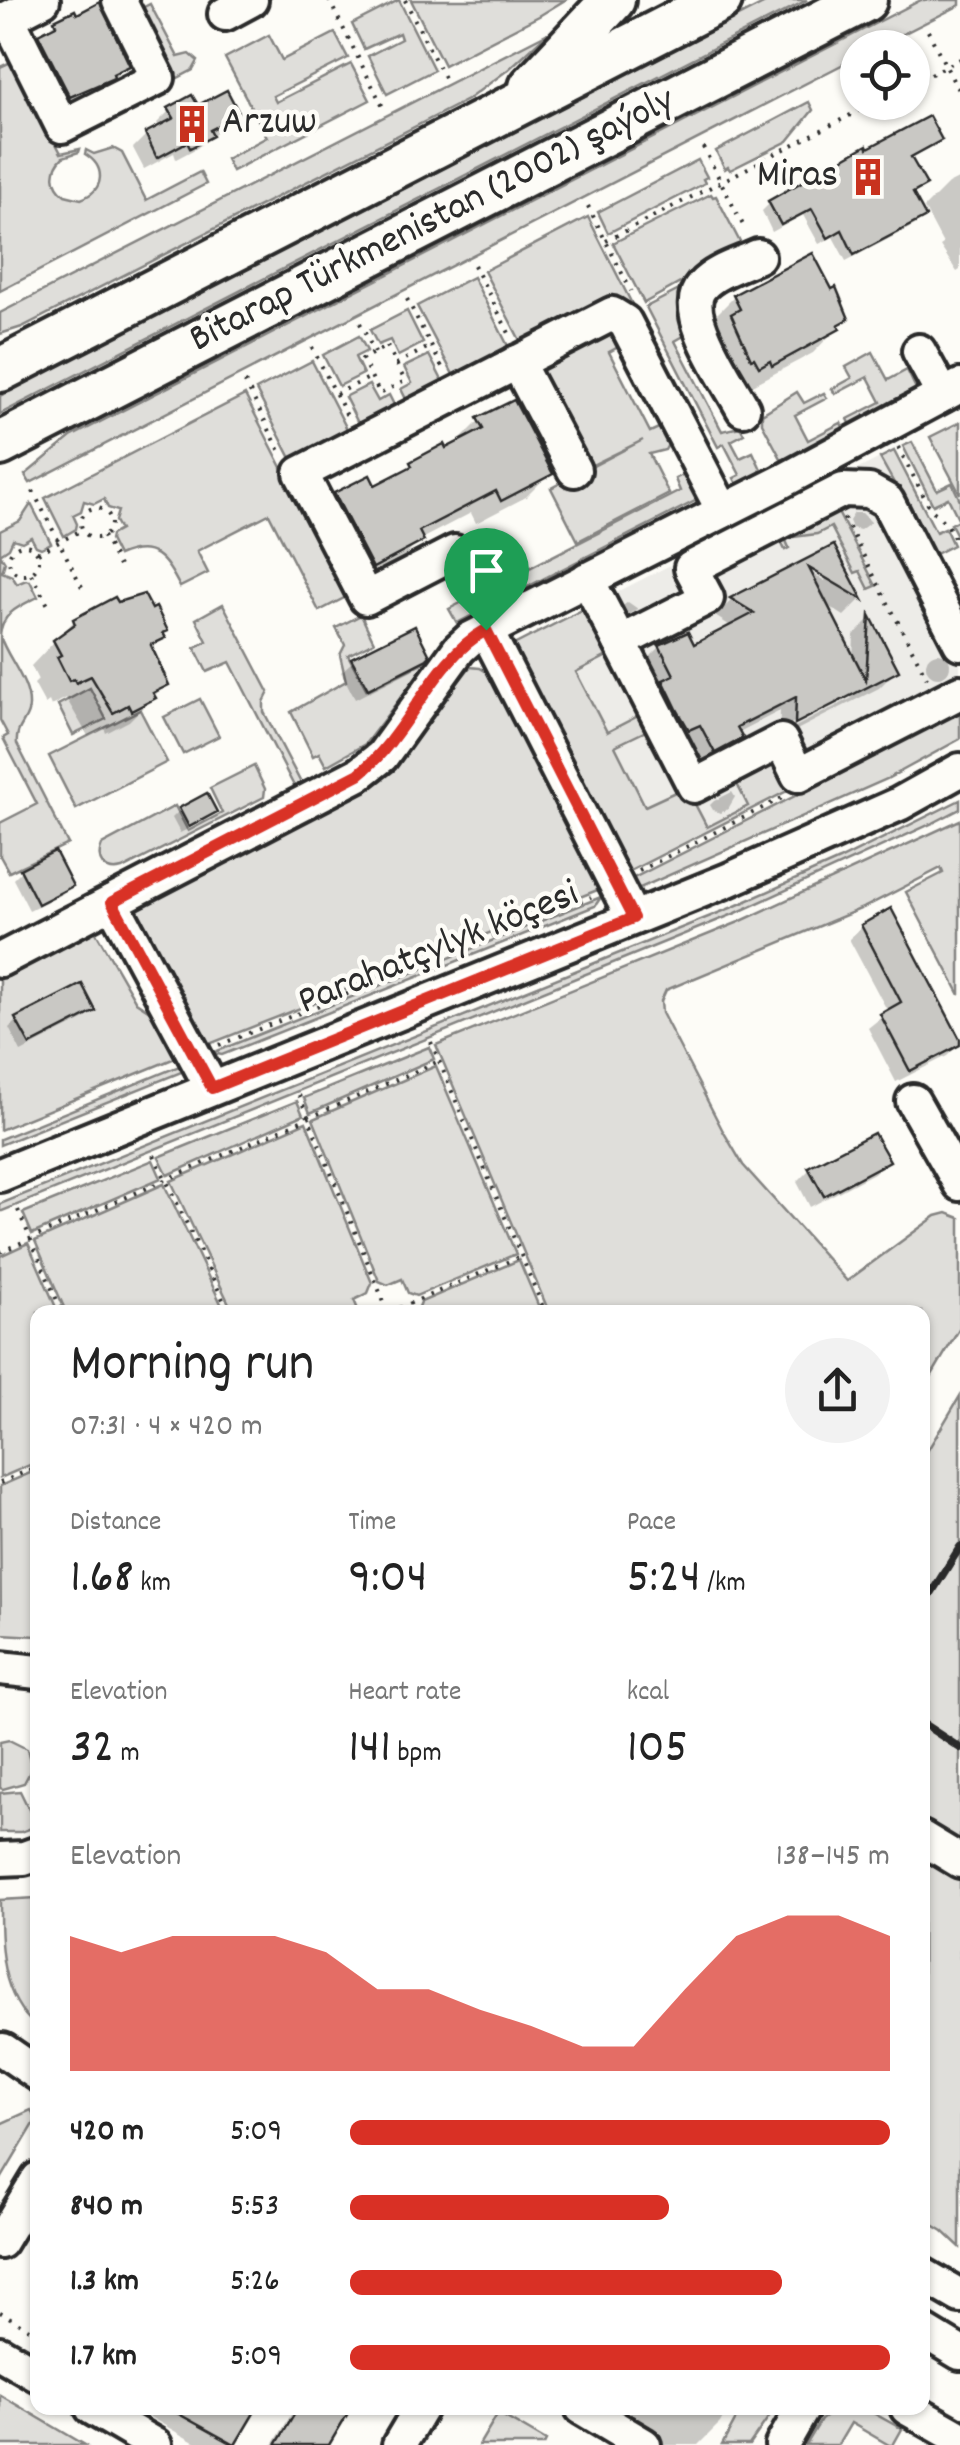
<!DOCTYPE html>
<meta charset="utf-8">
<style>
:root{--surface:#fff;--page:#f2f2f2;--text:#222;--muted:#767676;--accent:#d93025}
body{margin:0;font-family:Dekko,sans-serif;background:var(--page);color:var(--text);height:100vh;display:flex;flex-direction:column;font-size:38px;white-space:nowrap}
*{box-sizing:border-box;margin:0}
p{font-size:32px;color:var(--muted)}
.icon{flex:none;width:55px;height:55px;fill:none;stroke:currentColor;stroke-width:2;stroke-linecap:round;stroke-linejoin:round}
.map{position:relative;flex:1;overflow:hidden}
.side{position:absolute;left:30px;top:1305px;width:900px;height:1110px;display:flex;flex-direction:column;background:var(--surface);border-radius:20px;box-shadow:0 2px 8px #0004}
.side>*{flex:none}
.controls{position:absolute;left:840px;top:30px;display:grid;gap:20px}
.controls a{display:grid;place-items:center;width:90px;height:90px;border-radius:50%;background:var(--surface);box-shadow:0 2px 8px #0004;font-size:50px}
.pin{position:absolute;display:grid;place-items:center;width:85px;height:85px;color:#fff;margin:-102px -42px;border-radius:50% 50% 50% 0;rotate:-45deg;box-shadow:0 0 10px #0007}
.pin .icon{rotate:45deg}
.round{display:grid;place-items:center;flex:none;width:105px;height:105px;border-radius:52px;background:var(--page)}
.summary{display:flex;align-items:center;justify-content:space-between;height:170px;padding:0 40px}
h1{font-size:55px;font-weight:600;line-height:75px}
.figures{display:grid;grid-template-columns:repeat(3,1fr);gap:15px;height:170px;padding:10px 40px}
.figures div{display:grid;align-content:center}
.figures b{font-size:50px;font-weight:600}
.figures small{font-size:28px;font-weight:400}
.figures p{font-size:28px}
.chart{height:280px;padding:20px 40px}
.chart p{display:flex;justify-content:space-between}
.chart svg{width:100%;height:180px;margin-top:10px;fill:var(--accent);opacity:.7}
ul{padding:0 40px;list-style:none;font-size:32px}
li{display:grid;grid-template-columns:160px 120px 1fr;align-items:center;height:75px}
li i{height:25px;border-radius:12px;background:var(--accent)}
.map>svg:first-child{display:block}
.built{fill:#edece8}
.green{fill:#dfdeda;stroke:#858482;stroke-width:2.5}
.shadow{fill:#0003;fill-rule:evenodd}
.building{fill:#c9c8c4;stroke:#2b2b2b;stroke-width:2.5}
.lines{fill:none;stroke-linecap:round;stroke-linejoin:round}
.minor-casing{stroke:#2b2b2b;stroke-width:40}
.major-casing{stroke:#2b2b2b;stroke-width:50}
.path{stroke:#2b2b2b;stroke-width:4;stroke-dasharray:2.5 8;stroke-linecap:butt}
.minor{stroke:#fdfcf7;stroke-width:32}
.major{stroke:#fdfcf7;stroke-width:42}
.rail{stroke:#2b2b2b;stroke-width:8}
.route-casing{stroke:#fff;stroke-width:20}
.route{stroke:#d93025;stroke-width:12}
.labels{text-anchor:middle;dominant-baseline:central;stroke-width:9;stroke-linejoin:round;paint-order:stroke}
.poi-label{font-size:40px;fill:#2b2b2b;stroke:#fdfcf7;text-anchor:start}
.street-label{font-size:40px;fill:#2b2b2b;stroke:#fdfcf7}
</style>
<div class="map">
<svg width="960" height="2445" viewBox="0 0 960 2445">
<rect width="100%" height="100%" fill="#fdfcf7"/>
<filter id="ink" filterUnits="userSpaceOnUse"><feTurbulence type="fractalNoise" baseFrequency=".01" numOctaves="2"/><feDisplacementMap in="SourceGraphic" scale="20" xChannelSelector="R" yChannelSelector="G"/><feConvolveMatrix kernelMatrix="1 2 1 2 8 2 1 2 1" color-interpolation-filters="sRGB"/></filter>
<g filter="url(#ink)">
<polygon class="built" points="880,458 960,614 960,703 622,875 506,649"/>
<g class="green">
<polygon points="399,0 434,70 387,94 368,56 401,39 399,33 364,49 352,24"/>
<polygon points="411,0 565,0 539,16 444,65"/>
<polygon points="771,0 807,0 0,414 0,396"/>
<polygon points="921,0 960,0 960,5 877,47 858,48 857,57 30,483 25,475 71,437"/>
<polygon points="150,4 178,57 190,54 198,61 193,70 174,80 138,10"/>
<polygon points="335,33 348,58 273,96 276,102 351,64 370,100 232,171 226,159 267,137 225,58 269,35 282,60"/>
<polygon points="548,33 509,69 467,100 22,327 0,334 0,313"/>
<path d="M13 61 61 153 80 149 79 152 63 157C51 169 51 184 65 195L81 199C105 190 106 167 85 154L86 150 94 154 113 148 122 153 146 200 200 172 206 184 0 291V67Z"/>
<polygon points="809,102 813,110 788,141 730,170 728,167 725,169 716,151"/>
<polygon points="698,160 707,177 703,179 705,183 608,233 598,212"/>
<polygon points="711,194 713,197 716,196 743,248 644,303 613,243"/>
<polygon points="588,217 633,306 626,301 614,299 523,346 484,271"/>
<polygon points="473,277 511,352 456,380 417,306"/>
<polygon points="685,287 689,333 675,341 722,431 740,427 744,434 731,441 740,458 753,452 761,469 759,475 738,486 734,478 740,475 724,444 718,447 646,307"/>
<polygon points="407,311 423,343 398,356 390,340 378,345 370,330"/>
<polygon points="603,325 624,344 609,352 650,432 665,425 670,441 665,450 649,454 669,494 578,541 551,488 643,440 586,468 536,371"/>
<polygon points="359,336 367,351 355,357 363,374 339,386 323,355"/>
<polygon points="873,352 888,380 907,370 917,391 851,425 848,419 881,402 868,377 835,394 832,389 852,378 846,367"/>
<polygon points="429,355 445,386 409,405 401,389 412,383 404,367"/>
<polygon points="312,361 350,435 294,464 256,390"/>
<polygon points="369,385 378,401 389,395 397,411 361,429 345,397"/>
<polygon points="797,392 804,403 824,393 827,398 795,415 808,440 841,423 844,429 783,462 762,423 762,414"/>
<path d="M245 395 348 596 319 611 269 514 197 551 208 573 180 587C165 558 153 540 118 556L110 540 111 535 120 530 115 521 118 511 108 508 104 499 94 504 84 501 81 511 73 515 77 524 76 529 64 536 45 498Z"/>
<polygon points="960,422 960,494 930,437"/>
<polygon points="912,442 937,490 952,483 960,500 960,541 951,524 959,520 948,498 933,505 903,446"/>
<polygon points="894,451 936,532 945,528 953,545 925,559 889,488 895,485 880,458"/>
<polygon points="689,471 699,499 457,623 449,609 680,491 675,479"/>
<polygon points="833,503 876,586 869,589 860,571 855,573 831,527 817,534 785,538 789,548 785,550 776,532"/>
<path d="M31 504 51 543 41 548 36 546 31 537 22 542 13 539 9 548 0 554 5 562 2 572 12 576 17 584 26 580 30 581 38 597C20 606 1 613 0 636 7 658 30 682 29 706 29 721 15 726 17 744L68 844 9 872 0 856V823L37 804 3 738 8 735 0 720V531L20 521Z"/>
<polygon points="223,604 269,692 264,702 264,712 302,785 295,788 230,662 207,672 195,648 207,641 196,619"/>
<polygon points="588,607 613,653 576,672 607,732 644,713 652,728 615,746 645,806 686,787 707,827 748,806 734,778 773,758 787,785 960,703 622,875 506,649"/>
<polygon points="361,615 374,642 348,655 367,690 430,659 365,744 326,766 319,753 313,756 291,712 346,681 340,655 345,645 336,628"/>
<polygon points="470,667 480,668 497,678 600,889 207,1045 138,914 137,904 387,774"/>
<polygon points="90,688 106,719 73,735 58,705"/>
<polygon points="200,699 219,736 183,754 164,717"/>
<polygon points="140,710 167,762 76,809 49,756"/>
<polygon points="960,712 960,739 887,779 640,888 624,883"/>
<path d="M254 766 265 789 264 797 122 869C105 874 95 861 102 845L175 806 188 831 222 813 210 788Z"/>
<polygon points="960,800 960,809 933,823 736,913 0,1212 0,1204 733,907 839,860"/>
<polygon points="960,820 960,995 906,892 943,873 941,868 865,907 666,990 661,1001 662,1013 723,1131 743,1165 847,1281 936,1216 947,1213 960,1218 960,1328 923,1390 922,1312 549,1312 436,1045 739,922"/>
<polygon points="601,897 595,906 222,1055 212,1053"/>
<polygon points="94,929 136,1002 162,1019 180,1056 0,1130 0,978"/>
<polygon points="429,1047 434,1059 310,1113 304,1098"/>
<polygon points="184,1064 184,1071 0,1145 0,1139"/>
<polygon points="436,1066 516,1254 416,1296 408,1293 402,1279 388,1285 379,1281 313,1119"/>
<polygon points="297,1101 303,1115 168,1175 159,1157"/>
<polygon points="306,1122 372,1283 368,1293 354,1300 359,1312 233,1312 171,1181"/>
<polygon points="153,1160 161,1178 32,1234 23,1213"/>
<polygon points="164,1184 225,1312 66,1312 35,1241"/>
<polygon points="28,1243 58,1312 38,1312 37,1462 0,1478 0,1256"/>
<polygon points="519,1260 541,1312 417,1312 421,1302"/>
<polygon points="960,1396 960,1850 923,1827 923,1458"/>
<polygon points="37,1470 37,1636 1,1634 0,1486"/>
<polygon points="9,1740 27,1749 32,1768 24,1783 3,1789 0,1788 0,1742"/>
<polygon points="20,1791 37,1826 21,1832 0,1832 0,1793"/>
<polygon points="922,1851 960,1874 960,2247 943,2231 923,2219"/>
<path d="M37 1898H38L37 2027C0 1996 0 1947 0 1900Z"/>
<polygon points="31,2110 37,2119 0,2181 0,2124"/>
<polygon points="0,2395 85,2445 0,2445"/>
<polygon points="742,2408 775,2408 749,2445 722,2445"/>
<polygon points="837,2408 864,2408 902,2429 893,2445 889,2445 851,2423 838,2445 806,2445 821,2420"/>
<polygon points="498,2413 546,2441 544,2445 479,2445"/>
</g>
<g class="shadow">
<polygon points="55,22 127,65 102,90 61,111 16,60"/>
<polygon points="196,108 237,115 197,148 176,159 174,153 144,169 133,148 146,135 160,128 157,123 170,110"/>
<polygon points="939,140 910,159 924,185 911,195 923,217 915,225 846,261 833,237 819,244 803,215 772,232 762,211 770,203"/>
<polygon points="960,178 960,270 957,272 940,246 943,244 924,208 948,184"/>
<polygon points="734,297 846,319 813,353 747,388 710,321"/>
<polygon points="479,421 550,473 526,497 476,523 471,513 421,539 397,565 348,590 311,520 336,496 374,489 400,475 411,464 455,445"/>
<polygon points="854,513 862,513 871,522 860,530 852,528 849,521"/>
<path d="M833 548 860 600 844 616 825 604 853 659 854 635 870 619 896 671 879 688 779 739 780 711 737 733 740 738 723 755 697 768 643 664 660 647H693L732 627 715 616 732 600 799 565 825 581ZM848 694 852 698 785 732 783 728Z"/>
<polygon points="628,602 638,609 625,617 620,608"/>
<polygon points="74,621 161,634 163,637 151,650 166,684 129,721 106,733 104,728 88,736 66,698 51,706 49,701 45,704 34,684 38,680 31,666"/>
<circle cx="938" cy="665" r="12"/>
<polygon points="427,655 412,670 355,699 341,672 353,661"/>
<polygon points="732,792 735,797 728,809 720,813 713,810 710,805 714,801"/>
<polygon points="180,810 214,812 206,820 180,833 172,818"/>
<polygon points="21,871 70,885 62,894 29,910 13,879"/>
<polygon points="862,927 960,1044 947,1056 896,1082 868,1028 888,1012 849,939"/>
<polygon points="93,1011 85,1019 21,1052 9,1028 17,1020"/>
<polygon points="886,1161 874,1173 810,1207 797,1182 810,1169"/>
<polygon points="134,2408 247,2408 253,2411 232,2445 199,2445"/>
<polygon points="295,2408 348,2408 326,2445 273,2445"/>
<polygon points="575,2408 728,2408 720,2423 698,2445 629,2445"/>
</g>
<g class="building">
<polygon points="100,2 130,66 113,74 114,78 70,97 38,34 56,25 54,20 75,10 77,14"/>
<polygon points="227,90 240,115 210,130 213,136 190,148 187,142 157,158 145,133 174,118 168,108 192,95 198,105"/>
<polygon points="929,116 942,140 911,157 927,185 913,193 926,217 854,255 842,230 828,238 812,209 781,225 768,201 867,145 868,148"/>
<polygon points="813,253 832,289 836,287 849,319 838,325 840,329 772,366 770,361 759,367 754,358 751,359 731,314 740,309 733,295"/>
<polygon points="514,400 553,474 501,501 496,491 419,531 424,541 373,568 334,493 370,475 375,485 412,466 410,462 444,444 446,448 483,429 477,418"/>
<polygon points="834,545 863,600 809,568 866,680 870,615 899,671 795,724 796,697 737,727 743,738 715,753 700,725 689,730 678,711 663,680 674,675 659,645 688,632 694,644 754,613 730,598"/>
<polygon points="144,594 152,609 156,607 168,631 163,633 166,638 151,645 169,685 153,693 156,698 131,711 128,705 113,713 91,676 76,683 74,679 69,681 57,657 61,655 53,640 75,624 73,619 115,597 118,602"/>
<polygon points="415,626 430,656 427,659 368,689 351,658"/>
<polygon points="207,793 217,812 189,827 179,808"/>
<polygon points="55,851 73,886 38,904 20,869"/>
<polygon points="891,908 960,1039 960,1045 910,1071 880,1014 901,1002 861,925"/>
<polygon points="82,984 96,1011 30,1045 15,1018"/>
<polygon points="874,1133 890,1161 824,1196 808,1167"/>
<polygon points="168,2408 257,2408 235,2445"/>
<polygon points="298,2408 351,2408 329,2445 276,2445"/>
</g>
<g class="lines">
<g class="minor-casing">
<g id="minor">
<polyline points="43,0 8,18 62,126 158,78 119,0"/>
<polyline points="225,14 251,0"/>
<polyline points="919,351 943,395"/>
<polyline points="517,362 574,470"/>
<path d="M743 409C729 382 678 312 702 286 715 271 741 264 758 256"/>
<polyline points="455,552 366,598 301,473 612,314 625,322 723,511"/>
<polyline points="587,579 620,642"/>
<polyline points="486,630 633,918"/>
<polyline points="960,643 887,501 869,491 843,490 691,568 707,598 620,642 694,786 781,741 798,775 960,692"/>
<polyline points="112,902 212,1088"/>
<polyline points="0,960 359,774 382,756 459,649 470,639 781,482 960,386"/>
<polyline points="913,1101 960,1184"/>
<polyline points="0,1175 728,880 899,804 960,770"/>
<polyline points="0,1668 38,1672"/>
<polyline points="922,1838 960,1861"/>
<polyline points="0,1859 24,1858 38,1853"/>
<polyline points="3,2050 38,2074"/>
<polyline points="0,2242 38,2179"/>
<polyline points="922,2274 960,2296"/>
<polyline points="922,2330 960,2353"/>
<polyline points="0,2353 38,2375"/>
<polyline points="92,2408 155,2445"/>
<polyline points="582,2408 644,2445"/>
<polyline points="907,2408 960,2438"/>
<polyline points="399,2445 421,2408"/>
<polyline points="782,2445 803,2408"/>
</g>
</g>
<g class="major-casing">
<g id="major">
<polyline points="531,87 613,0"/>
<polyline points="0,370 720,0"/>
<polyline points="0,444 865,0"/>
</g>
</g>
<g class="path">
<polyline points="329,0 383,107"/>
<polyline points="405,0 444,78"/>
<polyline points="928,31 960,94"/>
<polyline points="912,84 960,59"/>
<polyline points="703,147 745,229"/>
<polyline points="588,206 631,291"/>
<polyline points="606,241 876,102"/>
<polyline points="474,265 511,337"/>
<polyline points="407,299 444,371"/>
<polyline points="360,323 375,353"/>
<polygon points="387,346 405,381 380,394 362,359"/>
<polyline points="312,347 347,416"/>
<polyline points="396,364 431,346"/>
<polyline points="245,382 281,453"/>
<polyline points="336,394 371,377"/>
<polyline points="898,447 930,508 948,526 960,549"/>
<polyline points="33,491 82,587"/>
<circle cx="96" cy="523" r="15"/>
<polyline points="844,518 927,678"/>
<polyline points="103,536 120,568"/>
<circle cx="24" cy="560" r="15"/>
<polyline points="38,553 82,530"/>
<polyline points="31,574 48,605"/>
<polyline points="639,871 782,798"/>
<polyline points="431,1042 545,1312"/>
<polyline points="219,1045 591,897"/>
<polyline points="299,1095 388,1312"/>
<polyline points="154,1155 229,1312"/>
<polyline points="18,1210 62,1312"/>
<polyline points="0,1252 439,1061"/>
<polyline points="390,1312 521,1256"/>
<polyline points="0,1483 38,1466"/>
<polyline points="0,2312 29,2329"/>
</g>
<use href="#minor" class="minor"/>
<use href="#major" class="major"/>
<g class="rail">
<polyline points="922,1608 960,1547"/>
<polyline points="922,1723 960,1748"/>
</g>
</g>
</g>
<g class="lines" filter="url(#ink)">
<g class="route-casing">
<path id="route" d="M486 630 633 918 212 1088 112 902 359 774C409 734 433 659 486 630Z"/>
</g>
<use href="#route" class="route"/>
</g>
<defs>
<g id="building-bare" transform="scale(3)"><path d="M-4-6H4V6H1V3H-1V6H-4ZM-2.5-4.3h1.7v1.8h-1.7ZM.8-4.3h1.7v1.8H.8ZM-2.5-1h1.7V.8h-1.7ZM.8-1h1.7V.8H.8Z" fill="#c8321e" stroke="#fdfcf7" stroke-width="2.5" paint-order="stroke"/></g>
</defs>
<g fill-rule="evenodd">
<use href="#building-bare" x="192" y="124"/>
<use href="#building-bare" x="868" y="177"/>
</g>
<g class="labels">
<g class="poi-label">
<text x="222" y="124">Arzuw</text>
<text x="838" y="177" text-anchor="end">Miras</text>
</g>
<g class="street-label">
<text transform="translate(433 222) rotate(-27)">Bitarap Türkmenistan (2002) şaýoly</text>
<text transform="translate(439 950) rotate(-22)">Parahatçylyk köçesi</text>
</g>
</g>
</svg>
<div class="controls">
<a><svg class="icon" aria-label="locate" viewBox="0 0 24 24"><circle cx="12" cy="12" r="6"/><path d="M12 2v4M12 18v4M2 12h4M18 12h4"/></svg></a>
</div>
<div class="pin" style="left:486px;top:630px;background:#1e9e55"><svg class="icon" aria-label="arrive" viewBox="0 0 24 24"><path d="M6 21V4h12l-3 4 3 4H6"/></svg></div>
<section class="side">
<div class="summary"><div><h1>Morning run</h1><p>07:31 · 4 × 420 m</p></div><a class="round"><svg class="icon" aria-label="share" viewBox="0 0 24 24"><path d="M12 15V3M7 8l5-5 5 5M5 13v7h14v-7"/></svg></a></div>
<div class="figures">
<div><p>Distance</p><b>1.68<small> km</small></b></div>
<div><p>Time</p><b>9:04</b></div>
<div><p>Pace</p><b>5:24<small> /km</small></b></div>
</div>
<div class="figures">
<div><p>Elevation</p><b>32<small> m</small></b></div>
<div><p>Heart rate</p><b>141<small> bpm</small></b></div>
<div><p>kcal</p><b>105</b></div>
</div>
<div class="chart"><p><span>Elevation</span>138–145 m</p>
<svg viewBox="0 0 160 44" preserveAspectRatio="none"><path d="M0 44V11L10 15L20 11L30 11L40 11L50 15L60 24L70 24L80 29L90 33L100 38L110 38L120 24L130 11L140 6L150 6L160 11V44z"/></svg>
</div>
<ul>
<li><b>420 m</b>5:09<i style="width:100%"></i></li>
<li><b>840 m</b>5:53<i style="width:59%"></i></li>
<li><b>1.3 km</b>5:26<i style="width:80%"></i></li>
<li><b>1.7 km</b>5:09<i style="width:100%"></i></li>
</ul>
</section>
</div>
